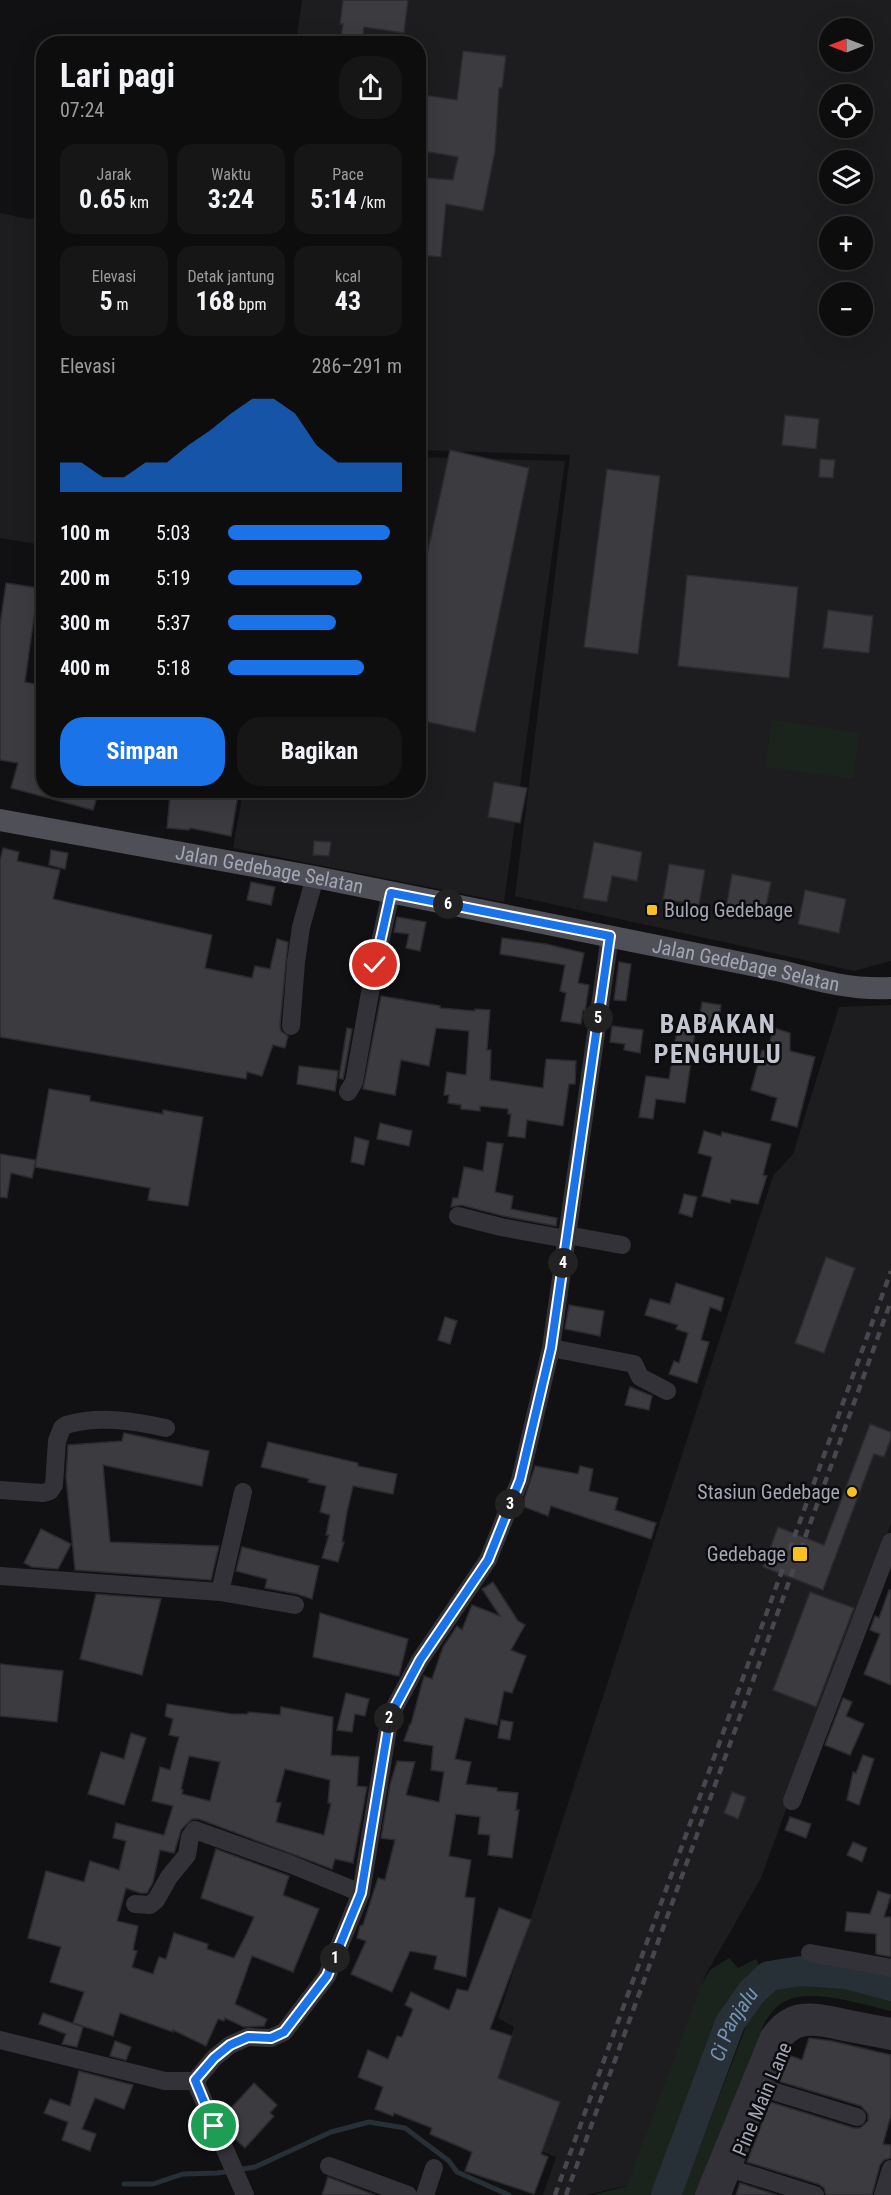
<!DOCTYPE html>
<html lang="id">
<meta charset="utf-8">
<style>
:root{--surface:#0d0d0e;--page:#161617;--text:#f1f3f6;--muted:#9a9c9e;--line:#2d2d2e;--accent:#1a73e8}
body{margin:0;font-family:"Roboto Condensed",sans-serif;background:var(--page);color:var(--text);height:100vh;display:flex;flex-direction:column;font-size:22px;white-space:nowrap}
*{box-sizing:border-box;margin:0}
p{font-size:20px;color:var(--muted)}
.icon{flex:none;width:33px;height:33px;fill:none;stroke:currentColor;stroke-width:2;stroke-linecap:round;stroke-linejoin:round}
.map{position:relative;flex:1;overflow:hidden}
.panel{position:absolute;left:36px;top:36px;width:390px;height:762px;display:flex;flex-direction:column;background:var(--surface);border-radius:24px;box-shadow:0 6px 24px #0002,0 0 0 2px var(--line)}
.panel>*{flex:none}
.needle{width:39px;rotate:270deg}
.tools{position:absolute;left:819px;top:18px;display:grid;gap:12px}
.tools a{display:grid;place-items:center;width:54px;height:54px;border-radius:50%;background:var(--surface);box-shadow:0 6px 24px #0002,0 0 0 2px var(--line);font-size:30px}
.pin{position:absolute;display:grid;place-items:center;width:51px;height:51px;color:#fff;margin:-26px;border:3px solid #fff;border-radius:50%;box-shadow:0 2px 6px #0007}
.km{position:absolute;width:30px;height:30px;margin:-15px;border-radius:50%;background:#222;color:#fff;font-size:16px;line-height:30px;text-align:center}
.round{display:grid;place-items:center;flex:none;width:63px;height:63px;border-radius:24px;background:var(--page)}
.overview{display:flex;align-items:center;justify-content:space-between;height:102px;padding:0 24px}
h1{font-size:33px;font-weight:700;line-height:45px}
.figures{display:grid;grid-template-columns:repeat(3,1fr);gap:9px;height:102px;padding:6px 24px}
.figures div{display:grid;align-content:center;border-radius:15px;background:var(--page);text-align:center}
.figures b{font-size:26px;font-weight:700}
.figures small{font-size:16px;font-weight:400}
.figures p{font-size:16px}
.chart{height:168px;padding:12px 24px}
.chart p{display:flex;justify-content:space-between}
.chart svg{width:100%;height:108px;margin-top:6px;fill:var(--accent);opacity:.7}
.action{display:flex;gap:12px;margin-top:auto;padding:12px 24px}
.action a{flex:1;height:69px;border-radius:24px;background:var(--accent);color:#fff;font-size:24px;font-weight:700;line-height:69px;text-align:center}
.action a+a{background:var(--page);color:var(--text)}
ul{padding:0 24px;list-style:none;font-size:20px}
li{display:grid;grid-template-columns:96px 72px 1fr;align-items:center;height:45px}
li i{height:15px;border-radius:8px;background:var(--accent)}
.map>svg:first-child{display:block}
.built{fill:#1d1d20;fill-rule:evenodd}
.green{fill:#1b231d}
.lines{fill:none;stroke-linecap:round;stroke-linejoin:round}
.stream{stroke:#272f37;stroke-width:5}
.river{stroke:#272f37;stroke-width:30}
.building{fill:#3b3b40;stroke:#2b2b2f;stroke-width:1.5;fill-rule:evenodd}
.minor{stroke:#323238;stroke-width:18}
.major{stroke:#4e4f57;stroke-width:22}
.rail{stroke:#47484f;stroke-width:4.5;stroke-dasharray:8 6;stroke-linecap:butt}
.route-casing{stroke:#fff;stroke-width:12}
.route{stroke:#1a73e8;stroke-width:8}
.poi-dot{fill:#f9c022;stroke:#0c0c0e;stroke-width:2}
.labels{text-anchor:middle;dominant-baseline:central;stroke-width:5;stroke-linejoin:round;paint-order:stroke}
.street-label{font-size:20px;fill:#a2a6b4;stroke:#0c0c0e}
.poi-label{font-size:20px;fill:#a2a6b4;stroke:#0c0c0e;text-anchor:end}
.water-label{font-size:21px;font-style:italic;fill:#7692b1;stroke:#0c0c0e}
.district-label{font-size:26px;font-weight:bold;letter-spacing:1.5px;fill:#c3c5d0;stroke:#0c0c0e}
</style>
<div class="map">
<svg width="891" height="2195" viewBox="0 0 891 2195">
<rect width="100%" height="100%" fill="#111113"/>
<g class="built">
<path d="M302 0H891V961L854 971 515 896 570 455 419 450 418 44H296ZM830 28H862V62H830ZM830 94H862V128H830ZM830 160H862V194H830ZM830 226H862V260H830ZM830 292H862V326H830Z"/>
<polygon points="0,213 29,219 43,217 43,545 0,538"/>
<polygon points="419,457 565,461 504,902 233,848 243,791 418,790"/>
<polygon points="891,1005 891,1524 761,1878 706,1974 629,2185 586,2195 543,2195 556,2157 481,2128 514,2027 498,2018 773,1176 793,1154 839,1007"/>
</g>
<g class="green">
<polygon points="772,720 860,733 853,779 765,767"/>
<polygon points="729,1958 738,1968 756,1959 761,1970 740,1984 725,2004 655,2195 593,2195 627,2186 701,1986 710,1970"/>
<path d="M814 1977 891 1992V2011C862 2005 808 1986 782 2003 773 2009 769 2016 764 2024L695 2195H681L749 2019C765 1989 779 1979 814 1977Z"/>
</g>
<g class="lines">
<polyline class="stream" points="124,2184 153,2184 183,2174 218,2173 255,2167 331,2132 369,2122 405,2128 449,2161 457,2172 509,2195"/>
<path class="river" id="s1" d="M666 2195 730 2023 751 1993 769 1976 801 1971 847 1974 891 1986"/>
</g>
<g class="building">
<polygon points="343,0 408,0 404,33 364,27 362,44 340,44 343,24 340,24"/>
<polygon points="463,51 506,56 502,88 499,88 495,151 483,211 446,204 441,257 418,255 418,177 453,180 458,157 418,150 418,94 457,100"/>
<polygon points="785,415 819,419 816,449 782,445"/>
<polygon points="450,450 529,468 475,732 418,720 418,607 426,574 423,573"/>
<polygon points="820,459 835,460 833,478 819,477"/>
<polygon points="607,469 660,476 638,654 584,647"/>
<polygon points="687,575 798,587 789,678 678,666"/>
<polygon points="6,583 38,588 25,682 44,686 44,746 39,769 44,770 44,790 99,790 93,810 11,788 18,763 0,760 0,625"/>
<polygon points="828,610 873,616 869,653 823,648"/>
<polygon points="494,782 527,788 520,823 488,817"/>
<polygon points="174,790 239,790 231,836 190,828 189,830 167,828 170,795 174,795"/>
<polygon points="314,841 331,842 329,856 313,855"/>
<polygon points="594,842 642,852 637,881 612,876 607,902 583,898"/>
<polygon points="3,848 19,852 17,861 60,870 53,899 212,935 205,968 252,978 255,966 270,969 277,939 288,942 280,1025 281,1031 288,1036 285,1048 273,1045 262,1076 247,1072 246,1079 0,1037 0,860"/>
<polygon points="51,850 68,853 65,869 49,865"/>
<polygon points="669,864 705,870 699,905 663,899"/>
<polygon points="732,874 771,882 764,916 726,908"/>
<polygon points="251,882 275,887 271,905 247,900"/>
<polygon points="805,890 846,899 839,933 798,924"/>
<polygon points="397,917 426,922 420,951 406,948 409,934 394,932"/>
<polygon points="502,938 546,944 584,953 578,983 589,985 585,1011 583,1010 581,1024 561,1021 566,993 560,991 565,965 500,954"/>
<polygon points="619,962 631,964 626,1001 614,1000"/>
<polygon points="381,996 440,1006 440,1008 475,1011 475,1009 490,1010 487,1050 491,1050 490,1080 543,1088 546,1059 576,1061 575,1084 569,1084 563,1126 527,1120 525,1138 508,1136 511,1114 508,1114 508,1109 480,1106 480,1111 461,1109 461,1105 448,1103 449,1095 444,1095 447,1072 466,1075 469,1031 436,1028 429,1066 401,1060 395,1095 363,1089"/>
<polygon points="702,1002 721,1005 718,1025 699,1022"/>
<polygon points="612,1026 643,1030 640,1053 624,1050 625,1044 610,1042"/>
<polygon points="347,1028 352,1029 343,1079 339,1078"/>
<polygon points="774,1028 790,1033 790,1051 815,1057 797,1127 771,1120 777,1098 751,1090 762,1050 767,1051"/>
<polygon points="677,1030 695,1033 685,1103 656,1099 653,1119 639,1117 646,1076 669,1079"/>
<polygon points="299,1066 338,1071 335,1091 297,1084"/>
<polygon points="49,1089 90,1096 90,1101 163,1114 163,1110 203,1117 188,1206 148,1200 150,1188 35,1167"/>
<polygon points="380,1123 412,1131 409,1146 377,1139"/>
<polygon points="704,1131 721,1136 722,1132 771,1144 763,1175 767,1176 758,1204 731,1199 730,1203 702,1196 712,1157 698,1153"/>
<polygon points="355,1137 369,1141 364,1165 351,1162"/>
<polygon points="487,1142 503,1144 495,1192 513,1196 511,1209 557,1218 556,1226 503,1216 461,1205 451,1207 453,1198 458,1198 464,1167 483,1171"/>
<polygon points="0,1154 36,1160 32,1178 11,1173 7,1198 0,1197"/>
<polygon points="684,1194 697,1197 692,1217 679,1213"/>
<polygon points="826,1257 855,1268 824,1353 795,1343"/>
<polygon points="676,1283 724,1298 721,1311 710,1307 701,1340 709,1342 697,1383 669,1374 674,1361 679,1363 688,1333 676,1329 678,1325 645,1315 650,1299 670,1304"/>
<polygon points="569,1305 604,1311 600,1336 565,1329"/>
<polygon points="445,1317 457,1321 450,1344 438,1340"/>
<polygon points="630,1387 652,1396 649,1410 625,1405"/>
<polygon points="870,1424 891,1432 891,1438 884,1457 874,1454 823,1590 763,1567 778,1527 824,1545"/>
<polygon points="124,1433 209,1451 202,1486 103,1465 110,1542 219,1546 211,1580 75,1570 66,1477 68,1445 122,1441"/>
<polygon points="268,1442 358,1463 358,1466 397,1474 393,1494 353,1486 347,1512 342,1542 344,1542 338,1562 322,1558 329,1535 326,1535 330,1515 320,1512 326,1486 308,1482 309,1479 261,1467"/>
<polygon points="535,1466 578,1474 580,1466 593,1469 589,1491 618,1498 615,1510 656,1523 651,1539 551,1506 548,1516 522,1506"/>
<polygon points="41,1529 71,1544 58,1569 32,1567 24,1563"/>
<polygon points="242,1547 319,1566 312,1599 297,1594 265,1588 267,1579 236,1571"/>
<polygon points="493,1582 518,1621 525,1625 511,1650 526,1656 512,1693 504,1691 497,1725 465,1718 455,1759 471,1762 466,1784 497,1788 497,1791 518,1793 516,1810 519,1810 512,1858 488,1855 490,1835 478,1834 480,1817 456,1814 449,1856 471,1860 465,1897 475,1898 466,1977 434,1969 437,1956 410,1951 392,1992 351,1974 366,1941 357,1938 360,1926 363,1925 378,1878 385,1880 395,1840 381,1838 390,1785 397,1761 415,1762 406,1795 439,1802 444,1772 431,1770 433,1746 404,1741 410,1724 411,1724 424,1676 432,1679 443,1647 457,1626 462,1630 472,1605 500,1616 482,1589"/>
<polygon points="889,1590 891,1590 891,1685 864,1674 880,1634 870,1630 875,1616 879,1618"/>
<polygon points="810,1592 854,1608 816,1707 773,1690"/>
<polygon points="96,1594 161,1599 142,1675 80,1659"/>
<polygon points="320,1613 408,1639 399,1676 313,1657"/>
<polygon points="0,1664 63,1671 57,1722 0,1716"/>
<polygon points="346,1693 369,1699 365,1716 355,1714 352,1732 337,1730"/>
<polygon points="843,1698 852,1702 846,1716 864,1724 850,1755 825,1745"/>
<path d="M167 1704 232 1714H248V1712L280 1715 281 1707 333 1717 331 1755 359 1757 357 1786 367 1787 353 1863 335 1859 332 1869 199 1819H192L181 1830 174 1853 160 1850 153 1882 147 1893H140L126 1888 117 1921 138 1926 133 1950 137 1951 132 1967 153 1974 159 1957 166 1959 174 1933 208 1944 207 1949 234 1958 246 1935 254 1917 201 1898 216 1849 289 1876 283 1895 319 1909 293 1972 252 1956 235 2004 267 2019 264 2026 244 2027 225 2018 224 2021 218 2019 206 2046 173 2030V2032L120 2013 113 2036 73 2023 84 1992 50 1982 61 1947 28 1938 46 1871 84 1882 90 1861 119 1870 126 1841 113 1838 116 1823 164 1835 173 1806 152 1801 160 1767 170 1770 179 1737 169 1735 173 1719 165 1716ZM189 1756 220 1762 210 1801 182 1794 183 1790 181 1789ZM285 1769 330 1780 328 1803H331L324 1835 276 1822 281 1803 276 1802Z"/>
<polygon points="501,1720 513,1722 510,1740 498,1738"/>
<polygon points="131,1733 146,1738 124,1805 88,1794 101,1752 124,1759"/>
<polygon points="863,1755 874,1759 859,1805 847,1800 853,1772 856,1773"/>
<polygon points="732,1792 746,1797 738,1819 724,1813"/>
<polygon points="790,1817 811,1824 806,1838 785,1830"/>
<polygon points="853,1842 867,1848 862,1862 847,1855"/>
<polygon points="878,1891 891,1895 884,1917 891,1917 891,1957 876,1954 876,1934 845,1931 847,1912 870,1914"/>
<polygon points="499,1908 531,1920 490,2029 512,2036 498,2078 560,2102 541,2154 548,2157 534,2194 465,2171 472,2152 430,2134 432,2128 394,2113 393,2116 375,2109 383,2087 358,2077 368,2050 388,2059 397,2036 402,2037 413,2009 405,2005 411,1992 449,2010 457,1989 468,1991"/>
<polygon points="43,2013 83,2027 77,2047 62,2044 66,2034 39,2024"/>
<polygon points="809,2038 832,2041 891,2055 891,2115 883,2144 891,2145 891,2158 884,2160 880,2165 872,2195 826,2195 824,2188 818,2184 747,2162 770,2102 854,2128 860,2128 868,2121 868,2114 861,2106 778,2081 788,2055 802,2060"/>
<polygon points="115,2041 131,2047 126,2060 110,2056"/>
<polygon points="79,2071 133,2085 124,2109 95,2098 82,2129 96,2134 90,2151 62,2140 68,2122 44,2113 50,2099 70,2106"/>
<polygon points="254,2083 277,2105 270,2113 274,2116 245,2148 231,2135 223,2117"/>
<polygon points="328,2177 375,2195 322,2195"/>
<polygon points="740,2183 777,2195 736,2195"/>
</g>
<g class="lines">
<g class="minor">
<polyline points="291,1026 296,962 301,927 315,877"/>
<polyline points="348,1092 354,1082 375,965 391,893"/>
<polyline points="458,1216 501,1227 566,1239"/>
<polyline points="567,1235 622,1245"/>
<polyline points="551,1348 634,1364 640,1377 667,1391"/>
<path d="M0 1490 43 1493 50 1491 54 1485 57 1441 62 1428 66 1425C98 1415 134 1421 166 1428"/>
<polyline points="0,1576 220,1592 295,1605"/>
<polyline points="220,1592 243,1492"/>
<polyline points="792,1801 891,1542"/>
<polyline points="135,1904 150,1905 156,1900 169,1877 187,1855 190,1837 195,1830 290,1864 361,1893"/>
<polyline points="810,1953 891,1968"/>
<polyline points="0,2040 165,2081 195,2081 214,2058 230,2045 248,2037 271,2038 284,2032 327,1976 361,1893 390,1716 420,1660 488,1560 520,1480 551,1348 610,936"/>
<polyline points="195,2081 245,2195"/>
<polyline points="763,2088 857,2117"/>
<polyline points="329,2166 408,2195"/>
<polyline points="732,2169 815,2195"/>
<polyline points="425,2195 434,2168"/>
<path d="M704 2195 769 2036C789 2005 813 2011 845 2018 860 2021 876 2024 891 2027"/>
<path d="M722 2195 778 2049C793 2019 817 2026 844 2032 860 2035 875 2038 891 2041"/>
<polyline points="883,2195 891,2169"/>
</g>
<path class="major" id="s2" d="M0 820 315 877 781 971C819 981 852 990 891 988"/>
<g class="rail">
<polyline points="555,2195 891,1271"/>
<polyline points="566,2195 891,1301"/>
</g>
</g>
<g class="lines">
<g class="route-casing">
<polyline id="route" points="214,2126 195,2080 214,2058 230,2045 248,2037 271,2038 284,2032 327,1976 361,1893 390,1716 420,1660 488,1560 520,1480 551,1348 610,936 391,893 375,965"/>
</g>
<use href="#route" class="route"/>
</g>
<g class="poi-dot">
<rect x="646" y="904" width="12" height="12" rx="3"/>
<circle cx="852" cy="1492" r="6"/>
<rect x="792" y="1546" width="16" height="16" rx="3"/>
</g>
<g class="labels">
<g class="street-label">
<text stroke="none"><textPath href="#s2" startOffset="274">Jalan Gedebage Selatan</textPath></text>
<text stroke="none"><textPath href="#s2" startOffset="760">Jalan Gedebage Selatan</textPath></text>
<text transform="translate(762 2099) rotate(-67)">Pine Main Lane</text>
</g>
<g class="poi-label">
<text x="664" y="910" text-anchor="start">Bulog Gedebage</text>
<text x="840" y="1492">Stasiun Gedebage</text>
<text x="786" y="1554">Gedebage</text>
</g>
<g class="water-label">
<text stroke="none"><textPath href="#s1" startOffset="184">Ci Panjalu</textPath></text>
</g>
<g class="district-label">
<text x="718" y="1024">BABAKAN<tspan x="718" dy="30">PENGHULU</tspan></text>
</g>
</g>
</svg>
<div class="tools">
<a><svg class="needle" viewBox="-14 -14 28 28"><path d="M0-13l5 13h-10z" fill="#e53935"/><path d="M0 13l5-13h-10z" fill="#9a9c9e"/></svg></a>
<a><svg class="icon" aria-label="locate" viewBox="0 0 24 24"><circle cx="12" cy="12" r="6"/><path d="M12 2v4M12 18v4M2 12h4M18 12h4"/></svg></a>
<a><svg class="icon" aria-label="layers" viewBox="0 0 24 24"><path d="M12 4l9 5-9 5-9-5zM3 14l9 5 9-5"/></svg></a>
<a>+</a>
<a>−</a>
</div>
<div class="pin" style="left:214px;top:2126px;background:#1e9e55"><svg class="icon" aria-label="arrive" viewBox="0 0 24 24"><path d="M6 21V4h12l-3 4 3 4H6"/></svg></div>
<div class="pin" style="left:375px;top:965px;background:#d93025"><svg class="icon" aria-label="check" viewBox="0 0 24 24"><path d="M5 12l5 5 9-10"/></svg></div>
<b class="km" style="left:335px;top:1958px">1</b>
<b class="km" style="left:389px;top:1718px">2</b>
<b class="km" style="left:510px;top:1504px">3</b>
<b class="km" style="left:563px;top:1263px">4</b>
<b class="km" style="left:598px;top:1018px">5</b>
<b class="km" style="left:448px;top:904px">6</b>
<section class="panel">
<div class="overview"><div><h1>Lari pagi</h1><p>07:24</p></div><a class="round"><svg class="icon" aria-label="share" viewBox="0 0 24 24"><path d="M12 15V3M7 8l5-5 5 5M5 13v7h14v-7"/></svg></a></div>
<div class="figures">
<div><p>Jarak</p><b>0.65<small> km</small></b></div>
<div><p>Waktu</p><b>3:24</b></div>
<div><p>Pace</p><b>5:14<small> /km</small></b></div>
</div>
<div class="figures">
<div><p>Elevasi</p><b>5<small> m</small></b></div>
<div><p>Detak jantung</p><b>168<small> bpm</small></b></div>
<div><p>kcal</p><b>43</b></div>
</div>
<div class="chart"><p><span>Elevasi</span>286–291 m</p>
<svg viewBox="0 0 160 44" preserveAspectRatio="none"><path d="M0 44V32L10 32L20 38L30 38L40 32L50 32L60 25L70 19L80 12L90 6L100 6L110 12L120 25L130 32L140 32L150 32L160 32V44z"/></svg>
</div>
<ul>
<li><b>100 m</b>5:03<i style="width:93%"></i></li>
<li><b>200 m</b>5:19<i style="width:77%"></i></li>
<li><b>300 m</b>5:37<i style="width:62%"></i></li>
<li><b>400 m</b>5:18<i style="width:78%"></i></li>
</ul>
<div class="action"><a>Simpan</a><a>Bagikan</a></div>
</section>
</div>
